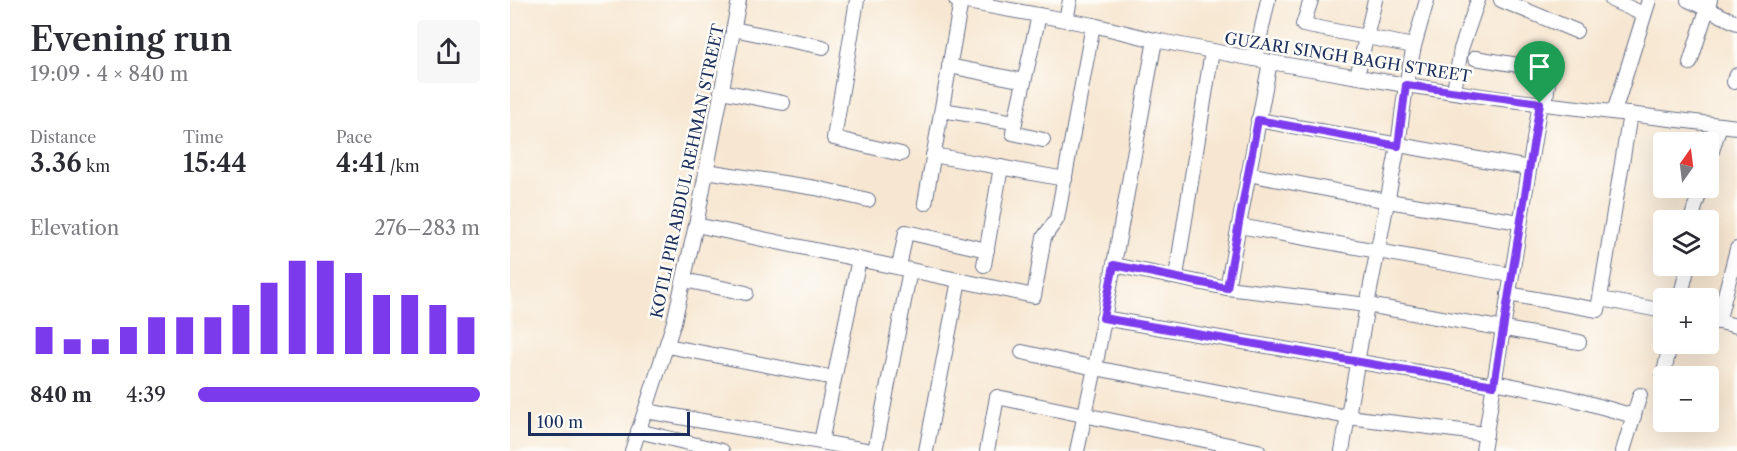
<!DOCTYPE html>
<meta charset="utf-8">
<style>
:root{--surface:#fff;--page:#f7f7f7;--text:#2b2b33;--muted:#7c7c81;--accent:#7c3aed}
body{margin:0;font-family:"Libre Caslon Text",serif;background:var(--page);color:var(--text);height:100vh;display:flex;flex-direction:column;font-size:22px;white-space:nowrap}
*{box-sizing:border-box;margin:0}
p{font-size:20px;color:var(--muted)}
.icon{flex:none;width:33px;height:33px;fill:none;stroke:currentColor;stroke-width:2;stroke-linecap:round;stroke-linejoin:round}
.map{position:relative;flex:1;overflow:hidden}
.sheet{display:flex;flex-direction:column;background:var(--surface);width:510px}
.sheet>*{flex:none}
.needle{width:39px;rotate:14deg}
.fabs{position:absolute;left:1143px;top:132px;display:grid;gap:12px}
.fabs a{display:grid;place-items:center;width:66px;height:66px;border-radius:6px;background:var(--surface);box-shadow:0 6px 24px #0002;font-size:30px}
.scale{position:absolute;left:18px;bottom:15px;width:162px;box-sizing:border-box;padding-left:6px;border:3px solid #1b2f5e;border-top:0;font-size:16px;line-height:21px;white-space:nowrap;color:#1b2f5e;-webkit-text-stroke:4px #fdfcf7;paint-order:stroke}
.pin{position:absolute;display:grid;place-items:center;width:51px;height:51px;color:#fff;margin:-62px -26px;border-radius:50% 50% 50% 0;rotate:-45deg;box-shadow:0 0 6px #0007}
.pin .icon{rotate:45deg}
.round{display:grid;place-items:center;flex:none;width:63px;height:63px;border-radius:6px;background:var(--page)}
.headline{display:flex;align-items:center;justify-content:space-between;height:102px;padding:0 30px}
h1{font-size:33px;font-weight:600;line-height:45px}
.figures{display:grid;grid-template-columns:repeat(3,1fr);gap:9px;height:102px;padding:6px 30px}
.figures div{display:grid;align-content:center}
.figures b{font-size:26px;font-weight:600}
.figures small{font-size:16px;font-weight:400}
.figures p{font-size:16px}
.chart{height:168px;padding:12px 30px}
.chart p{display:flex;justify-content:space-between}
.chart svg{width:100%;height:108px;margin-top:6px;stroke:var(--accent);stroke-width:6}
ul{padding:0 30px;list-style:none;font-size:20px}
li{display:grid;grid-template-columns:96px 72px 1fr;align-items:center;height:45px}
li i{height:15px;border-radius:8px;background:var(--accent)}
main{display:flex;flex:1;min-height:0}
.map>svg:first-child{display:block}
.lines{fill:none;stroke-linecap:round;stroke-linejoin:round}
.minor-casing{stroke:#686f87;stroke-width:16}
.minor{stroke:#fff;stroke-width:14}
.route-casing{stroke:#fff;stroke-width:12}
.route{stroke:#7c3aed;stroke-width:8}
.labels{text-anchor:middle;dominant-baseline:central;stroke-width:5;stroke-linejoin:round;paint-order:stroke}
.street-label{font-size:16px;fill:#1b2f5e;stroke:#fdfcf7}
</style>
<main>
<section class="sheet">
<div class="headline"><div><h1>Evening run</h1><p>19:09 · 4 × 840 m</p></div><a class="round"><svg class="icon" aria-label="share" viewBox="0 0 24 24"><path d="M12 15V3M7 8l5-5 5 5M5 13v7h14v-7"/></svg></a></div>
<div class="figures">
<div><p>Distance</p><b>3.36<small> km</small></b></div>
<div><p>Time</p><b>15:44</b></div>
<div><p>Pace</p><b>4:41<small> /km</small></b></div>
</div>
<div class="chart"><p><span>Elevation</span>276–283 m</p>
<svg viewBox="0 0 160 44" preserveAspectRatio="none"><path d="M5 44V33M15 44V38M25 44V38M35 44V33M45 44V29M55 44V29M65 44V29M75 44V24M85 44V15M95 44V6M105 44V6M115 44V11M125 44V20M135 44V20M145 44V24M155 44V29"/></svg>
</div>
<ul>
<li><b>840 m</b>4:39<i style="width:100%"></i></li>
</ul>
</section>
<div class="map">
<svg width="1227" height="451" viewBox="0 0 1227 451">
<rect width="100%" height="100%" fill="#fdfcf7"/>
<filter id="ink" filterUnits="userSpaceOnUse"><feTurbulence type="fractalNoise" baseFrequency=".0167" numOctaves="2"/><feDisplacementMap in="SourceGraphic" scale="12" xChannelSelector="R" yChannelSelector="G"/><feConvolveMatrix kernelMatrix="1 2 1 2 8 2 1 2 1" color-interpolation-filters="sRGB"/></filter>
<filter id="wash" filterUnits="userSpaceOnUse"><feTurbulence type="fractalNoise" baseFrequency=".008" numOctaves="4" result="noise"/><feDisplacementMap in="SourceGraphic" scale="24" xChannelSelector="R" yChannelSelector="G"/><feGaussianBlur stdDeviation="1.35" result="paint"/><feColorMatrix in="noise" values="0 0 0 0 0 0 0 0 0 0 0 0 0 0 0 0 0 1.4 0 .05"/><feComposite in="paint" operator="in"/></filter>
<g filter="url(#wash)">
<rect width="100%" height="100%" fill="#f7e7d2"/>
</g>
<g filter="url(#ink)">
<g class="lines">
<g class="minor-casing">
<g id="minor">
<polyline points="347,0 324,138 391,154"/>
<polyline points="446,0 583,25 645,40 760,62 896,85 992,99 1227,127"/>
<polyline points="801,0 793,25 904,46"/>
<polyline points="991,0 1066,31"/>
<polyline points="1102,0 1133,14"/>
<polyline points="1178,0 1227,23"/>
<polyline points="556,20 560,0"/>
<polyline points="223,29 313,47"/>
<polyline points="965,58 1040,70 1035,104"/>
<polyline points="745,59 758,0"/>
<polyline points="1180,63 1200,0"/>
<polyline points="439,66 514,81"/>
<polyline points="847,76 865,0"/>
<polyline points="1224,82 1227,75"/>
<polyline points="211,91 273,103"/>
<polyline points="944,91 951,49 968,0"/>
<polyline points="432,110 505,122 503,133 533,140"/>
<polyline points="1104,112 1139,0"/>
<polyline points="748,120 1019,168"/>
<polyline points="505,122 529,15"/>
<polyline points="423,155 555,179"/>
<polyline points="1198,164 1210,125"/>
<polyline points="196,171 306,188 358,200"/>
<polyline points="738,174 878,201 1010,222"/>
<polyline points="415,203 451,1"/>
<polyline points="1181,220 1191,188"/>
<polyline points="186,225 524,296 534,237 547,219 583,25"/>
<polyline points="729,226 1001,275"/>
<polyline points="474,265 491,167"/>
<polyline points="604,265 717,288 857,305 1069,342"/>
<polyline points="389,267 396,232 477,250"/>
<polyline points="666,276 702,51"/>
<polyline points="174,280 236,293"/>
<polyline points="717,288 760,62"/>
<polyline points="998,294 1088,310 1120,114"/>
<polyline points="1170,298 1178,266"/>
<polyline points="1091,299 1154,311"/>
<polyline points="593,318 984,385"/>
<polyline points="1201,320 1227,326"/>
<polyline points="1208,322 1227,249"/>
<polyline points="157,346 324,378"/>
<polyline points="512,352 585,368 838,417 976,434"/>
<polyline points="1153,378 1160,344"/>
<polyline points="984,382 1053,396 1124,416"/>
<polyline points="136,411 361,451"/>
<polyline points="128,431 212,451"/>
<polyline points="311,442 349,259"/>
<polyline points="122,451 164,322 186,225 229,0"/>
<polyline points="365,451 400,270"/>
<polyline points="416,451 449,280"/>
<polyline points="477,451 487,397 748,451"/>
<polyline points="567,451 585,368 645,40"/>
<polyline points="832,451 857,305 888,146 896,85 904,46 917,0"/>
<polyline points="973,451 1030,103"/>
<polyline points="1113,451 1130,395"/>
</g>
</g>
<use href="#minor" class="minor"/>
</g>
</g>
<g class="lines" filter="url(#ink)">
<g class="route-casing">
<polygon id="route" points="896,85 1030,103 984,385 593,318 604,265 717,288 748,120 888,146"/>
</g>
<use href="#route" class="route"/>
</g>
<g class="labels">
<g class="street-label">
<text transform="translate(838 57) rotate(9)">GUZARI SINGH BAGH STREET</text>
<text transform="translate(177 171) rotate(-78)">KOTLI PIR ABDUL REHMAN STREET</text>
</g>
</g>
</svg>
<div class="fabs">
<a><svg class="needle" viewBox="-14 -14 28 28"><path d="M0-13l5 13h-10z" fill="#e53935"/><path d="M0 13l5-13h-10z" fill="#7c7c81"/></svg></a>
<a><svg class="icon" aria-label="layers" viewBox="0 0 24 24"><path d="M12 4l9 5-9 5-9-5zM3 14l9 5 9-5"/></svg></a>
<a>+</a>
<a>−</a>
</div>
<div class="scale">100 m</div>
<div class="pin" style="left:1030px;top:103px;background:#1e9e55"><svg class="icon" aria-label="arrive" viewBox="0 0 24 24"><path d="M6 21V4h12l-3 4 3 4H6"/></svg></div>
</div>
</main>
